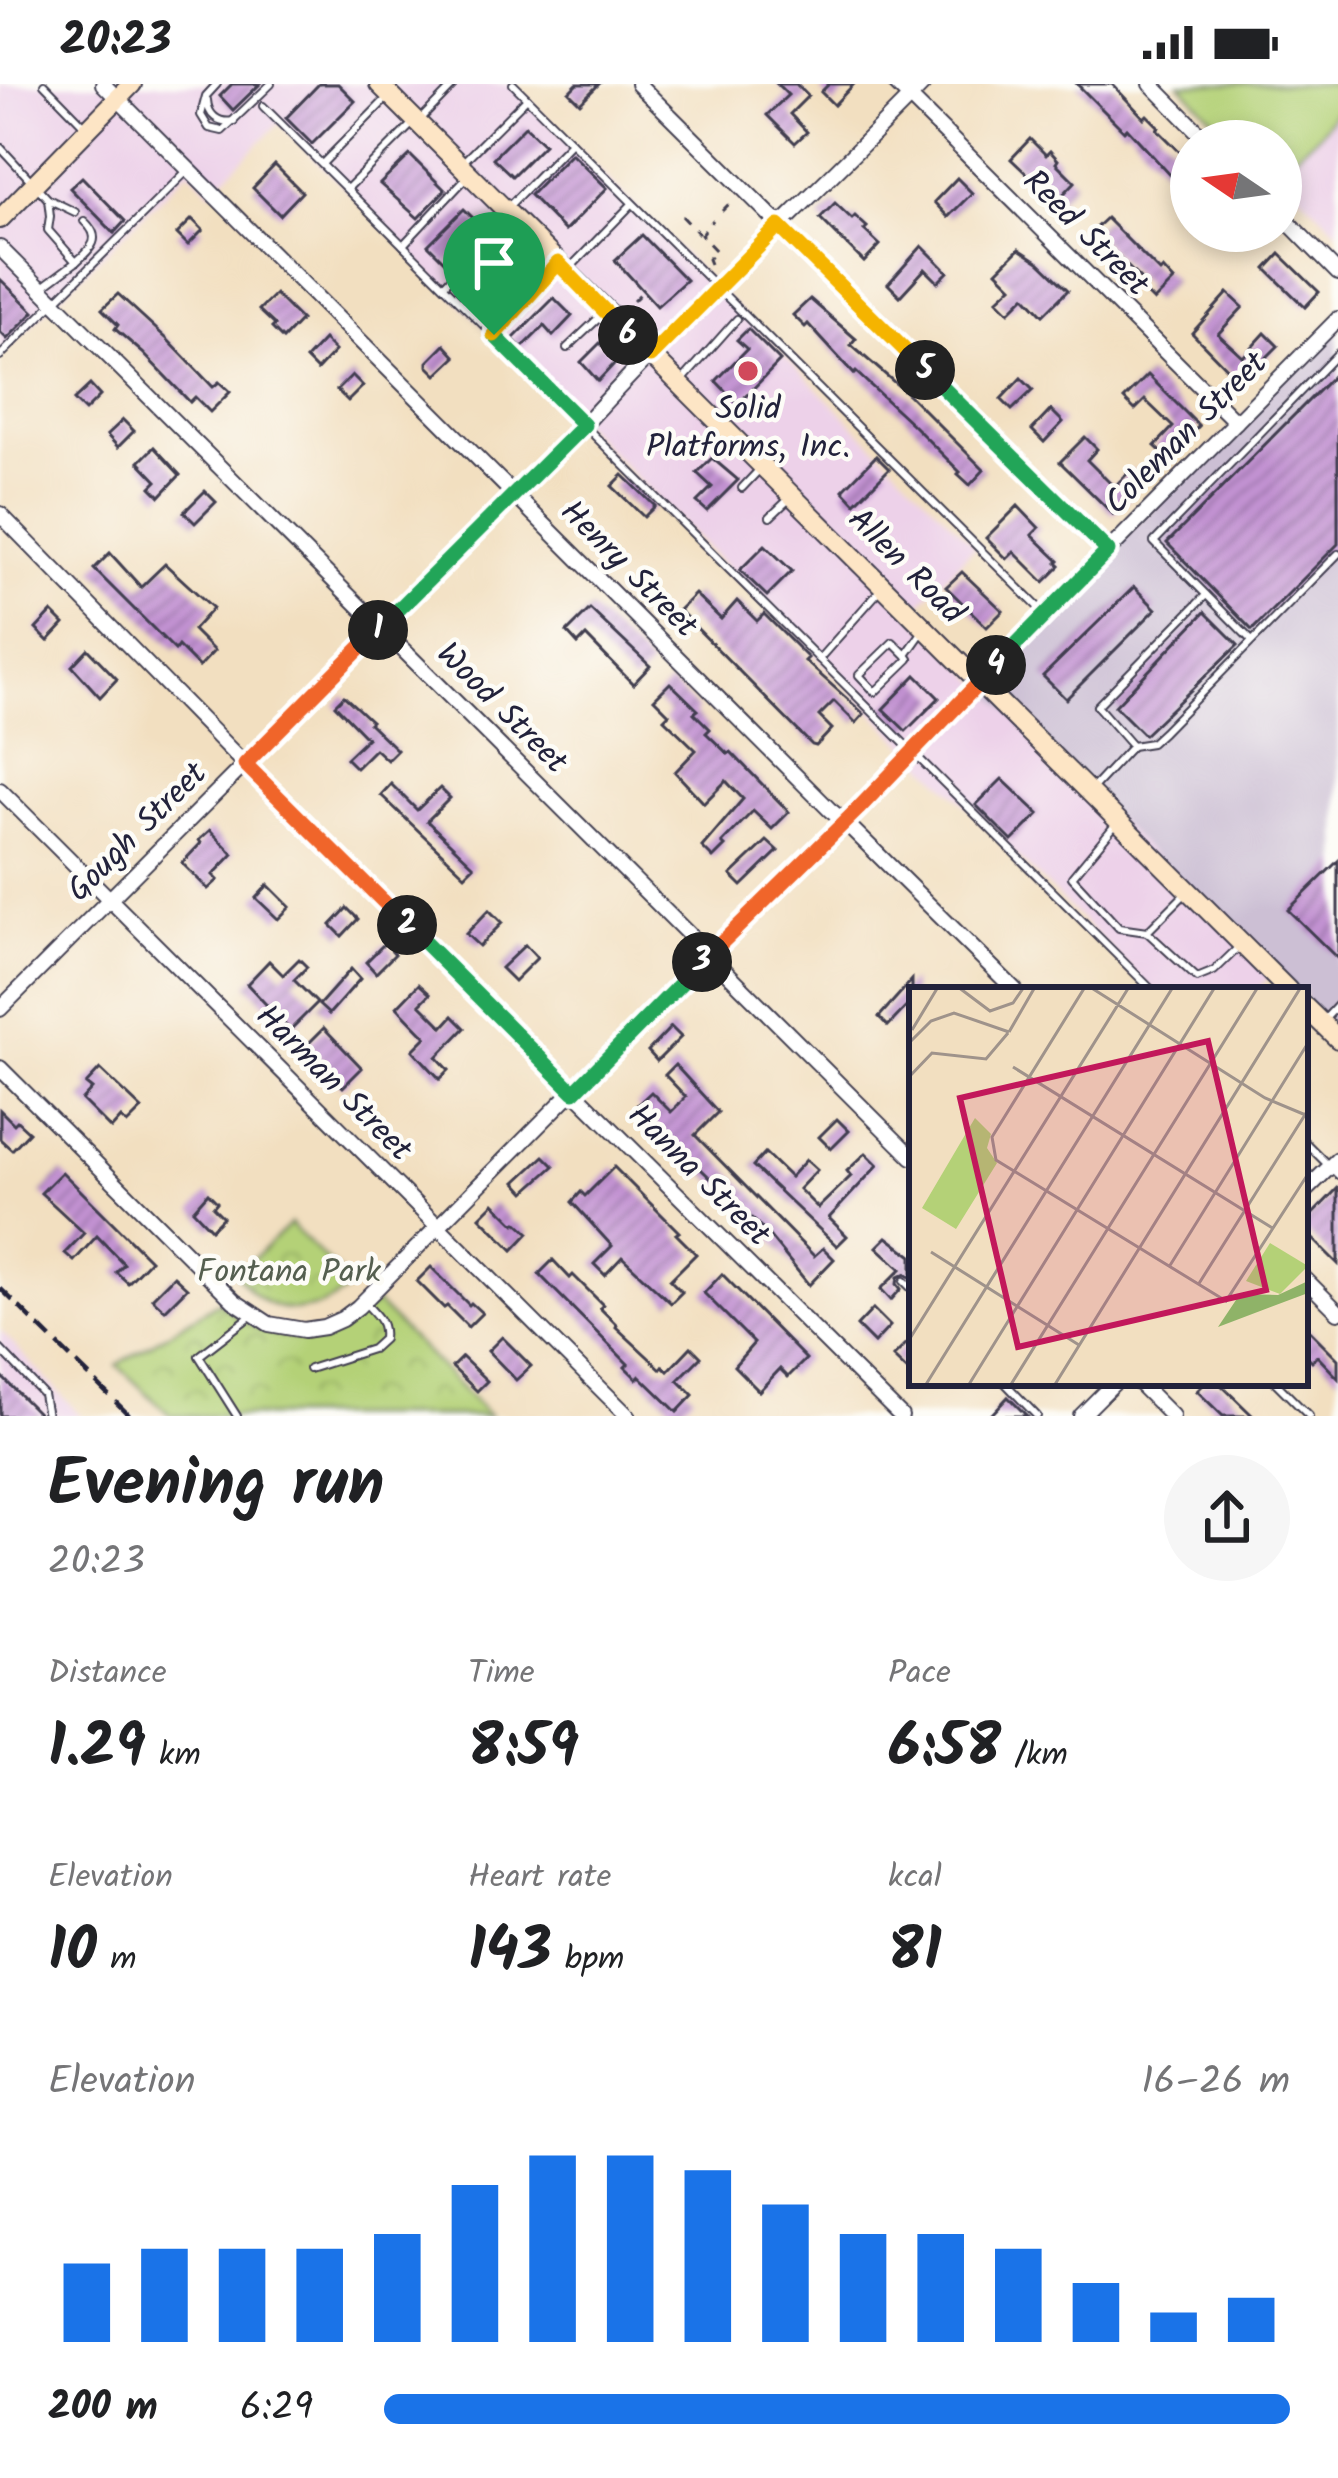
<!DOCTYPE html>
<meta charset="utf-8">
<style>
:root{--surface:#fff;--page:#f6f6f6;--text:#202124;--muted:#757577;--accent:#1a73e8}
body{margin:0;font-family:Kalam,sans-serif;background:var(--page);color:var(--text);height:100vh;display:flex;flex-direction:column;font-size:45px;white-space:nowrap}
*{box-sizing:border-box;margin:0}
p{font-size:39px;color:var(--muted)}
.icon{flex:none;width:66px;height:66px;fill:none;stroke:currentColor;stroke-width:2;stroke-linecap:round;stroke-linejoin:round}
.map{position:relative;height:1332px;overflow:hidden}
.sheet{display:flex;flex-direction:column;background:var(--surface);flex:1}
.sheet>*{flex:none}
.needle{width:78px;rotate:283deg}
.buttons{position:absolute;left:1170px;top:36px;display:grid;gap:24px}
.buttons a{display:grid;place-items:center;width:132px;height:132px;border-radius:50%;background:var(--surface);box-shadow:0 6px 18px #0003;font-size:60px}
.pin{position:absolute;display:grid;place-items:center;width:102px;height:102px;color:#fff;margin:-123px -51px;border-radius:50% 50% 50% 0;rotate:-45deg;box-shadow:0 0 12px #0007}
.pin .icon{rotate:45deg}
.km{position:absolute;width:60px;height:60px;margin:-30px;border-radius:50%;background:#222;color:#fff;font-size:33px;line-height:60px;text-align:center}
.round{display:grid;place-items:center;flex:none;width:126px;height:126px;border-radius:63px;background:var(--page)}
.headline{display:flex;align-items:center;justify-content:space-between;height:204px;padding:0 48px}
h1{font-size:66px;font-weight:600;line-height:90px}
.stats{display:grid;grid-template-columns:repeat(3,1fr);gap:18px;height:204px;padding:12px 48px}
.stats div{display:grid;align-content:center}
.stats b{font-size:60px;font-weight:600}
.stats small{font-size:33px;font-weight:400}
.stats p{font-size:33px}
.chart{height:336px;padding:24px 48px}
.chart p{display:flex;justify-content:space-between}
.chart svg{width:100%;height:216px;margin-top:12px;stroke:var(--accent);stroke-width:6}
ul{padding:0 48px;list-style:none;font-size:39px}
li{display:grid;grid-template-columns:192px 144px 1fr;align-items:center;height:90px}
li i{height:30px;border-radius:15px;background:var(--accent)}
.status{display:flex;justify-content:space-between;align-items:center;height:84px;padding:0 60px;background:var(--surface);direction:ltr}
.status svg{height:33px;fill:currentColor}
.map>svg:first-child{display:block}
.built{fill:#edd1e9}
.industrial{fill:#ccbfd4}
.park{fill:url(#park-crowns);stroke:#6b7a59;stroke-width:3}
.pitch{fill:#b4d177;stroke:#6b7a59;stroke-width:3}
.building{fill:url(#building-hatch)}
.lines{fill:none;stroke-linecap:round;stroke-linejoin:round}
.service-casing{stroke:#413e4f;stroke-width:10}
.minor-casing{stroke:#413e4f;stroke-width:18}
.secondary-casing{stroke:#413e4f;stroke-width:22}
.path{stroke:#413e4f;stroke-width:3;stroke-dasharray:9 9;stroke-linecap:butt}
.service{stroke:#fff;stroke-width:6}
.minor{stroke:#fff;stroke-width:14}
.secondary{stroke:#fde5c5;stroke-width:18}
.rail{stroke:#22223b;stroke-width:4.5;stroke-dasharray:18 9;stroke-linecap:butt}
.split-1-casing{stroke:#fff;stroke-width:24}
.split-2-casing{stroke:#fff;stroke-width:24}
.split-3-casing{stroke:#fff;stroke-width:24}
.split-4-casing{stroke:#fff;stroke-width:24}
.split-5-casing{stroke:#fff;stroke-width:24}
.split-6-casing{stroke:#fff;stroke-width:24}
.split-7-casing{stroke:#fff;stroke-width:24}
.split-1{stroke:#22a559;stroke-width:15}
.split-2{stroke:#f0652b;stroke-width:15}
.split-3{stroke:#22a559;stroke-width:15}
.split-4{stroke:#f0652b;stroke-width:15}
.split-5{stroke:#22a559;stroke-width:15}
.split-6{stroke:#f5b400;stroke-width:15}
.split-7{stroke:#f5b400;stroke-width:15}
.poi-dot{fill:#d1495b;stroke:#fdfcf7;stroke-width:4.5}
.labels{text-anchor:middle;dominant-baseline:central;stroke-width:9;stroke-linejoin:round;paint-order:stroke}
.street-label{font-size:33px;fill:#22223b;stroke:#fdfcf7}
.poi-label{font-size:33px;fill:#22223b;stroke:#fdfcf7}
.park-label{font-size:33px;fill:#555f50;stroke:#fdfcf7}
.inset-road{fill:none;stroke:#9f938b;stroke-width:3}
.view{fill:#c2185b;fill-opacity:0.15;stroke:#c2185b;stroke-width:6}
.inset-edge{fill:none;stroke:#22223b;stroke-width:6}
</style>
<div class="status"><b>20:23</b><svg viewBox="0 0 49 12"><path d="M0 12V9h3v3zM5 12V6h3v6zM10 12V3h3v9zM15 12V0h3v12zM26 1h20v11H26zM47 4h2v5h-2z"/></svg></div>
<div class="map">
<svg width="1338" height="1332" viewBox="0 0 1338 1332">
<defs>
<pattern id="park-crowns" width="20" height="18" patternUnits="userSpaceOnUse" patternTransform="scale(3)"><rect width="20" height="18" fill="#b4d177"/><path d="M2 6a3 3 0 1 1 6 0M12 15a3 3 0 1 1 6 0" fill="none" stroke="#9ab368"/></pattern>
<pattern id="building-hatch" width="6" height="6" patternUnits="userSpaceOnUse" patternTransform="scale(3)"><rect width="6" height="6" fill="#c292d2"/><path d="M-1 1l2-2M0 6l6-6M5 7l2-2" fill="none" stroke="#9d77ac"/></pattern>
</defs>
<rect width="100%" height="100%" fill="#fdfcf7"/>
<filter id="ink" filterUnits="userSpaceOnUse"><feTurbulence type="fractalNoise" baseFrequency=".00833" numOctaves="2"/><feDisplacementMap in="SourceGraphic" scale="24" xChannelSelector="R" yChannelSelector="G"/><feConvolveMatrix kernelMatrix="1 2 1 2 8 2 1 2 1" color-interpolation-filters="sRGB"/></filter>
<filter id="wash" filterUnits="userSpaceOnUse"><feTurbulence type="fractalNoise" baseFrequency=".004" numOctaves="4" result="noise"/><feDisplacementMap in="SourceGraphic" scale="48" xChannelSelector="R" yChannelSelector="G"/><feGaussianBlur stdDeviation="2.7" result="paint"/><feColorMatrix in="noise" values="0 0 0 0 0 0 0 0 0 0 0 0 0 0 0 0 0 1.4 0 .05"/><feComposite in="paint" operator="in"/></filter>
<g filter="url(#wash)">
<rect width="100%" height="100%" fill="#f2dfc0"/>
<g class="built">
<polygon points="0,0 513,0 975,462 911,530 1272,890 1257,906 1152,906 279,39 211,108 189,86 0,272"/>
<polygon points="1338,0 1338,147 1281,91 1281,57"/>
<polygon points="0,1246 81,1332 0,1332"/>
</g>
<polygon class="industrial" points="1338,235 1338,955 1305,923 1305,906 1288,906 980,599"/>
<g class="park">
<path d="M290 1140 352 1202C325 1226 289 1236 258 1213 250 1207 243 1197 237 1190Z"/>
<path d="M220 1217C244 1244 291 1264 326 1250 345 1243 360 1232 376 1219L489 1332H171L117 1281Z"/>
</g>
<polygon class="pitch" points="1180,0 1338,0 1338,24 1321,48 1281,84 1281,57 1236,57"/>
<g id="blocks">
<g class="building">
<polygon points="232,0 260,0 233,26 220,12"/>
<polygon points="319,0 338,0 355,17 312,60 286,34"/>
<polygon points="577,0 599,0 580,19 569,8"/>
<polygon points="777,0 796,0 808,12 790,30 807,48 795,59 767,31 788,11"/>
<polygon points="829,0 854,0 834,21 821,8"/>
<polygon points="1077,0 1112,0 1144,34 1147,31 1159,43 1157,45 1184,72 1182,75 1187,81 1173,94 1127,44 1124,47"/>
<polygon points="525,42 544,60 512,92 493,74"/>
<polygon points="1030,55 1046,71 1050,67 1058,76 1056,79 1075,98 1056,118 1011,75"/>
<polygon points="571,69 607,104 565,147 530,111"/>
<polygon points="410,71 445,106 418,134 380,100"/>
<polygon points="275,81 302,108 280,131 253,104"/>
<polygon points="82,93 125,137 114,149 70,104"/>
<polygon points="957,94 972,109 948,133 934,118"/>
<polygon points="835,119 852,135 855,132 867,143 864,146 880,161 864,178 820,134"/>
<polygon points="464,125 482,143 446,179 428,161"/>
<polygon points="1106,134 1160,188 1163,185 1174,197 1154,217 1142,205 1146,201 1092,147"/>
<polygon points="192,135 203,146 188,161 177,150"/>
<polygon points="642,151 686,196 657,222 615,176"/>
<polygon points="922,162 948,188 938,198 925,185 900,212 888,200"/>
<polygon points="1019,165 1039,178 1068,206 1043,231 1025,212 1009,228 997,216 1012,202 997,187"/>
<polygon points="1280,170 1319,208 1305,223 1266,185"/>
<polygon points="0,195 34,228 7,255 0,248"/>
<polygon points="1228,209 1243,223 1218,250 1243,273 1265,249 1278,262 1241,299 1192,249"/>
<polygon points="118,210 167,255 213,303 219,298 230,308 210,328 195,313 190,318 143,269 115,245 118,241 102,225"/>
<polygon points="275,210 301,236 283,255 272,244 275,241 259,226"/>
<polygon points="554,214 572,232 553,252 544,242 522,264 513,255"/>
<polygon points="810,215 856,255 851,261 908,310 984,386 970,401 958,390 960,388 912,340 856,288 854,290 808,240 805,243 793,231"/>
<polygon points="748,245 780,277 738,320 716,297 747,265 737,256"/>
<polygon points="324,256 335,267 317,286 306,275"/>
<polygon points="600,259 615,274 615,279 598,297 581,278"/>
<polygon points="445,261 456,273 437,291 428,282 428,278"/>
<polygon points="1338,287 1338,460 1252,546 1167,459"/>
<polygon points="352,291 363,302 348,317 337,306"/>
<polygon points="1148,291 1199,342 1168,374 1155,362 1173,343 1145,316 1135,326 1124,315"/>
<polygon points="1021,294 1033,306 1012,326 1001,315"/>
<polygon points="90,301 100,312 85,327 74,316"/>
<polygon points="1051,326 1063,338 1044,358 1032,346"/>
<polygon points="123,336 134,347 118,363 107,351"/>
<polygon points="1085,353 1097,365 1087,376 1114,403 1132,385 1145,397 1113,430 1060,378"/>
<polygon points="154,363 180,391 160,412 151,403 157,397 139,378"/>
<polygon points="876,372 889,385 855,419 843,406"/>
<polygon points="712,374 738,396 707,427 697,418 712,403 697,389"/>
<polygon points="623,391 655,422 644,433 612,402"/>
<polygon points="205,407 216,418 195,439 184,428"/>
<polygon points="1018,422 1039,444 1032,451 1059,477 1057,479 1060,482 1044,498 1014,468 1007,475 986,454"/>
<polygon points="765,461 792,487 767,512 740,486"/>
<polygon points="110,469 141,503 165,480 213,524 193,546 214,567 199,583 178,562 175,566 94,485"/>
<polygon points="962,488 1003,527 987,543 946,503"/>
<polygon points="1134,503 1156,525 1066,615 1043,592"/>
<polygon points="695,510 721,535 737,517 757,537 764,530 808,574 805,577 864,630 856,639 834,617 819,632 832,645 816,662 812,661 679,526"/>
<polygon points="590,525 650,582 633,600 586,552 578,560 567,548"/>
<polygon points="52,528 64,540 48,557 36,545"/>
<polygon points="1205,528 1238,561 1144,651 1115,622"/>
<polygon points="88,565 117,595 100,613 72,582"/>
<polygon points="916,591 939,614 906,647 883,625"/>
<polygon points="670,599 698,626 694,629 710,645 706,649 728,670 731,668 789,728 772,745 753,727 722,759 725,762 713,774 702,763 743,715 726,697 704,719 675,688 696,666 664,635 669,630 654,615"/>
<polygon points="344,612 371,637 369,639 397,666 387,676 375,665 356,684 346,674 367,654 335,621"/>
<polygon points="1002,695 1039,730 1012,757 976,721"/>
<polygon points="391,700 417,726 440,704 450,714 427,737 474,782 465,791 381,711"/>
<polygon points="210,746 233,770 213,791 218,796 208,805 182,779 201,759 199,756"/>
<polygon points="767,757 778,767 742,802 731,791"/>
<polygon points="1338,777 1338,875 1288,826"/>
<polygon points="268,801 290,823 278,835 256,814"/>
<polygon points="347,824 358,835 342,852 331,841"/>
<polygon points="489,826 502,839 479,862 466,850"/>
<polygon points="385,859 395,870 376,889 366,878"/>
<polygon points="525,861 537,874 514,897 501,884"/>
<polygon points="299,875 307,883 294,896 317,919 290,946 247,900 269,877 283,891"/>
<polygon points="351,885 360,895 329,930 319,921"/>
<polygon points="912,896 912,917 888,942 879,933"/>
<polygon points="419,900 430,910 420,920 443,943 453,932 465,944 437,973 449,986 440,995 413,966 426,953 397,923"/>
<polygon points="671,943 681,953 657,977 648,967"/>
<polygon points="324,944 362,984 343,1003 334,994 337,991 307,961"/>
<polygon points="675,981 718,1028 695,1051 814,1172 823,1164 834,1175 809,1201 766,1148 636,1022 651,1008 671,1028 686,1013 665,991"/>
<polygon points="100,985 142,1025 127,1040 121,1034 111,1045 82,1016 92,1005 86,1000"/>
<polygon points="0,1026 14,1040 17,1037 29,1048 12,1066 0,1055"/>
<polygon points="837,1035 849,1047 831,1065 819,1053"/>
<polygon points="765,1069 790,1093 806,1076 817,1086 799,1105 818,1124 851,1092 847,1087 866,1069 878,1081 829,1134 847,1152 837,1162 753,1082"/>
<polygon points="544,1072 554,1082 525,1108 516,1098"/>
<polygon points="614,1083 679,1148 676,1150 696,1170 670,1196 682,1208 671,1219 622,1173 605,1191 594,1180 612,1162 572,1118 581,1108 585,1112"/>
<polygon points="62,1088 150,1176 128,1199 116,1188 124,1180 97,1152 74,1177 65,1169 84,1149 41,1109"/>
<polygon points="1338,1104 1338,1180 1305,1147 1305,1138"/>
<polygon points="208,1109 217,1118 213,1123 223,1133 211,1145 193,1126"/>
<polygon points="494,1119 515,1140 517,1138 529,1149 513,1166 480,1133"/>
<polygon points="887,1153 912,1172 912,1194 905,1190 898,1193 897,1200 901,1205 891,1216 881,1205 901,1185 877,1163"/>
<polygon points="553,1176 570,1194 573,1191 603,1221 600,1224 617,1241 616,1243 661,1285 663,1282 668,1287 691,1263 701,1273 678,1296 693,1311 677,1328 640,1292 637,1295 625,1283 628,1280 539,1190"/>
<polygon points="431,1183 469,1221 471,1219 482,1229 468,1243 447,1222 444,1224 417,1197"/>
<polygon points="722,1190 806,1275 788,1293 780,1285 759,1307 734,1282 754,1259 704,1209"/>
<polygon points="174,1192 187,1204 165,1226 152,1214"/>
<polygon points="873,1225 890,1242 874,1259 857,1242"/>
<polygon points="1305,1242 1338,1275 1338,1294 1317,1272 1312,1277 1305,1270"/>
<polygon points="502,1253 531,1282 516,1296 488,1267"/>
<polygon points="912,1254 912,1291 893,1273"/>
<polygon points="462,1273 487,1297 477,1307 452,1283"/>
<polygon points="0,1291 39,1330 39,1332 0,1332"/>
<polygon points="1205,1299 1219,1299 1253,1332 1223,1332 1197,1307"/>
<polygon points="1008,1313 1027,1332 990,1332"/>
</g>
</g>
</g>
<g filter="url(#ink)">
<use href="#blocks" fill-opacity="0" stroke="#413e4f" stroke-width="3"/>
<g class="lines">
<g class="service-casing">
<g id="service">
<polyline points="44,0 83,40"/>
<polyline points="217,0 206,12 201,31 209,44 222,47 271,0"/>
<polyline points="513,0 1043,528"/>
<path d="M207 16C208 31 218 40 234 37"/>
<polyline points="263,22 1152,906"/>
<polyline points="420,36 455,0"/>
<polyline points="0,63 48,115 75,128"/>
<polyline points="462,79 527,14"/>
<polyline points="322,80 387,14"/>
<polyline points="347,105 412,40"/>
<path d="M48 115 50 132 48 146 76 178C92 164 103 154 84 137"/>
<polyline points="507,124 571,58"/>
<polyline points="403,161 467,93"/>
<polyline points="569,185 632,120"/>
<polyline points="444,201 507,133"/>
<polyline points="41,204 76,178"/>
<polyline points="494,251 555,182"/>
<polyline points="567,264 603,230"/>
<polyline points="0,272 186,88"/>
<polyline points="681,298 737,235"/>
<polyline points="742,404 759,386"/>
<polyline points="770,433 789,415"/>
<polyline points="1252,557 1154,458 1338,269"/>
<polyline points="906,571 893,558 859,591 875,608 909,575 906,571 923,547"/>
<polyline points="819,575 880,506"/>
<polyline points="1132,662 1097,622 1206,511"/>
<polyline points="1092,705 1132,662 1151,659 1163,648 1338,470"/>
<polyline points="1116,740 1072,793 1119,844 1147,848 1197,894 1214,887 1241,861"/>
<polyline points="1147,848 1187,808"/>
<polyline points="1324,936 1338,921"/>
<polyline points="1305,1058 1338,1091"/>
<polyline points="904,1197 912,1205"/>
<polyline points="0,1265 43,1310 47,1332"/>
<path d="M309 1285 372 1265 383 1255C385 1238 377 1232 366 1220"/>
<polyline points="1005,1299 1037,1332"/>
<polyline points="1276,1299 1309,1332"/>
<polyline points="237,1332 199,1272 252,1231"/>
</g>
</g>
<g class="minor-casing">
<g id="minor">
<polyline points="103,0 830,726 845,738 1015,906"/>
<polyline points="638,0 1108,467"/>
<polyline points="896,0 1236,338"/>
<polyline points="1151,0 1207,57"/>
<polyline points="1281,131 1338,189"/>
<polyline points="0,164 912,1073"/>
<polyline points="0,430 256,692 901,1332"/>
<polyline points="0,706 628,1332"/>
<path d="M0 925 584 341C692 222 811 115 923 0"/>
<polyline points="0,984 234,1217 269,1240 304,1246 324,1243 342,1235 358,1223 721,858 858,725 996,580 1338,235"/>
<polyline points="1305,1107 1338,1075"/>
<polyline points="1305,1195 1338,1228"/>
<polyline points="1139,1299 1172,1332"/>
<polyline points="1081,1332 1114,1299"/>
</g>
</g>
<g class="secondary-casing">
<g id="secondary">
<polyline points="379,0 1288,906"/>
<polyline points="0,135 132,0"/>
<polyline points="1305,923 1338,955"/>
</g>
</g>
<g class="path">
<polyline points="722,127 732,117"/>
<polyline points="682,132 699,150"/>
<polyline points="710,180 708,175 716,167 701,151 713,136"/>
<polyline points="633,217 643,207"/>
</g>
<use href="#service" class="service"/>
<use href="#minor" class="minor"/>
<use href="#secondary" class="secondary"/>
<polyline class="rail" points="0,1204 130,1332"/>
</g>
</g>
<g class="lines" filter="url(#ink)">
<g class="split-1-casing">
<polyline id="split-1" points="378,546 584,341 494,251"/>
</g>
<g class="split-2-casing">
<polyline id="split-2" points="378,546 245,680 407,841"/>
</g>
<g class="split-3-casing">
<polyline id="split-3" points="407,841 574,1008 702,878"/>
</g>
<g class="split-4-casing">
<polyline id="split-4" points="702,878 858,725 996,581"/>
</g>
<g class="split-5-casing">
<polyline id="split-5" points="925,286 1108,467 996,581"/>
</g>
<g class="split-6-casing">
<polyline id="split-6" points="628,251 650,272 779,142 925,286"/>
</g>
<g class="split-7-casing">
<polyline id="split-7" points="494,251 558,179 628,251"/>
</g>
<use href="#split-1" class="split-1"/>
<use href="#split-2" class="split-2"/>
<use href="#split-3" class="split-3"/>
<use href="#split-4" class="split-4"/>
<use href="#split-5" class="split-5"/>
<use href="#split-6" class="split-6"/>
<use href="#split-7" class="split-7"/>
</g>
<circle class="poi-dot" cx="748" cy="287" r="12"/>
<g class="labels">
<g class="street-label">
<text transform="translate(1085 150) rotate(45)">Reed Street</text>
<text transform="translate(1187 350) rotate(-45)">Coleman Street</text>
<text transform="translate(905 483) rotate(45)">Allen Road</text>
<text transform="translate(628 486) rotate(45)">Henry Street</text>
<text transform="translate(501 625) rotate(45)">Wood Street</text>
<text transform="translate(138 749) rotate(-45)">Gough Street</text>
<text transform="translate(333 1000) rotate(45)">Harman Street</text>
<text transform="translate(698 1092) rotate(45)">Hanna Street</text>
</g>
<g class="poi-label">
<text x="748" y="326">Solid<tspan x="748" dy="38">Platforms, Inc.</tspan></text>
</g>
<g class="park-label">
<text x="289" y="1189">Fontana Park</text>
</g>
</g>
<g transform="translate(909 903)">
<rect width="399" height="399" fill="#f2dfc0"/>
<path d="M399 294V306L309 340 331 307 369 308Z" fill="#8fb368"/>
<path d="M66 131 82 147 78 161 88 176 47 242 13 221Z" fill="#b4d177"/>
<path d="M361 256 399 279 371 307 337 294Z" fill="#b4d177"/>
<path class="inset-road" d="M49 0 81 24 104 16 115 0M176 0 83 150 87 173 317 314 399 187M181 0 356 111 399 129M3 43 29 0M100 45 126 0M0 56 22 34 45 26 100 45M104 80 365 242M0 90 23 66 77 72 99 46M22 265 170 358M260 280 399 56M289 298 399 123M0 353 220 0M16 399 264 0M59 399 306 0M101 399 349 0M145 399 392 0"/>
<path class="view" d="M299 54 357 303 109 360 51 111Z"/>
<rect width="399" height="399" class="inset-edge"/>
</g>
</svg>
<div class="buttons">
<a><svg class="needle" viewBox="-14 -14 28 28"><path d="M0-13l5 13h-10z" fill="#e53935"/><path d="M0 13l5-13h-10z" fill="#757577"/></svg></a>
</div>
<div class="pin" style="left:494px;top:251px;background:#1e9e55"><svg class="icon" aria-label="arrive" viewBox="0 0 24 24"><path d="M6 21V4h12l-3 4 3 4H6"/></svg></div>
<b class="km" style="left:378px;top:546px">1</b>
<b class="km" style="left:407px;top:841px">2</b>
<b class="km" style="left:702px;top:878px">3</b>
<b class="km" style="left:996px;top:581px">4</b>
<b class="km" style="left:925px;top:286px">5</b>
<b class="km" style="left:628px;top:251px">6</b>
</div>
<section class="sheet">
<div class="headline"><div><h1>Evening run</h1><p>20:23</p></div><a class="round"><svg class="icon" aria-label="share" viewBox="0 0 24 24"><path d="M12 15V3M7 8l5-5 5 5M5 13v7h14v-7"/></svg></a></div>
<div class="stats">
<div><p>Distance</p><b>1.29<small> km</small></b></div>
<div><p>Time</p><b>8:59</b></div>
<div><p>Pace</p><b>6:58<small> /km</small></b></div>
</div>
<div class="stats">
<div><p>Elevation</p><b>10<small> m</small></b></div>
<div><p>Heart rate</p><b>143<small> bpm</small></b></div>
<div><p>kcal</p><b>81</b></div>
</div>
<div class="chart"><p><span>Elevation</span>16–26 m</p>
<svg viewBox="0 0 160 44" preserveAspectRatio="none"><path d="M5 44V28M15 44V25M25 44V25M35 44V25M45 44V22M55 44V12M65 44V6M75 44V6M85 44V9M95 44V16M105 44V22M115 44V22M125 44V25M135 44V32M145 44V38M155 44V35"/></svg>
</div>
<ul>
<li><b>200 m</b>6:29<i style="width:100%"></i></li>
</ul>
</section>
